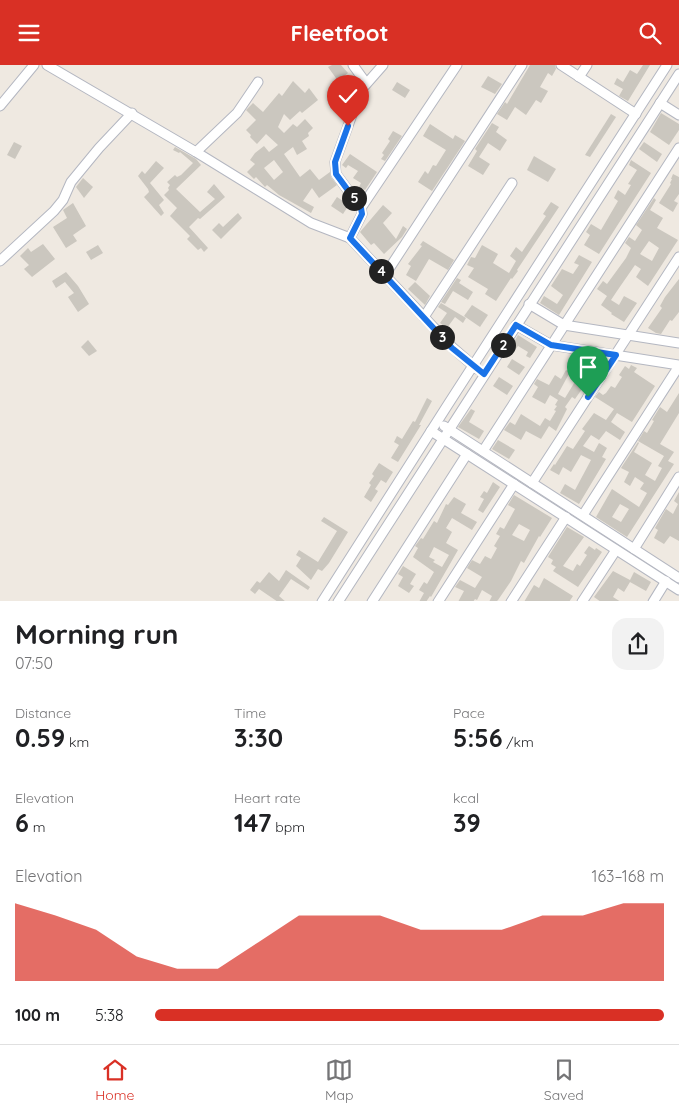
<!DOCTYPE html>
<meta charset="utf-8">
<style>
:root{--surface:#fff;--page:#f2f2f2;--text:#202124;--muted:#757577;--line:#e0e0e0;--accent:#d93025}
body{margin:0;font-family:Quicksand,sans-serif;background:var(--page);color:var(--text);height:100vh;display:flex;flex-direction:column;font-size:19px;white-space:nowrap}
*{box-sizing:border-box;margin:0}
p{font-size:16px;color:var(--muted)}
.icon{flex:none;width:28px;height:28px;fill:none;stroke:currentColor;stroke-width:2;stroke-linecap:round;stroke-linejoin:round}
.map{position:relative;height:536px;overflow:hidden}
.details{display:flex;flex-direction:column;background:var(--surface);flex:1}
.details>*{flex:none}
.pin{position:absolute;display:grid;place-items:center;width:42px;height:42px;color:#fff;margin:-51px -21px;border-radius:50% 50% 50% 0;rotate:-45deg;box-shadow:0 0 5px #0007}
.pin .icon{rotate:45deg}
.km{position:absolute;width:25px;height:25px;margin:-12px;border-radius:50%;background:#222;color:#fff;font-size:14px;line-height:25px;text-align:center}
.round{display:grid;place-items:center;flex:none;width:52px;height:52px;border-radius:15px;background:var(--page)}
.head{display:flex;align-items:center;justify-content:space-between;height:85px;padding:0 15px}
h1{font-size:28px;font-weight:700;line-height:38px}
.metrics{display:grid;grid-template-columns:repeat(3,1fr);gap:8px;height:85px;padding:5px 15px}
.metrics div{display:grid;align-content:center}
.metrics b{font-size:25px;font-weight:700}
.metrics small{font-size:14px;font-weight:400}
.metrics p{font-size:14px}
.chart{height:140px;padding:10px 15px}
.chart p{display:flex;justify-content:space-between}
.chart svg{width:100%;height:90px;margin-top:5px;fill:var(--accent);opacity:.7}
ul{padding:0 15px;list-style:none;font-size:16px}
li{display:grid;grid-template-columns:80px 60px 1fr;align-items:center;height:38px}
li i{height:12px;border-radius:6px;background:var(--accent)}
header{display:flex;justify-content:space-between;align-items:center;height:65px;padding:0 15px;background:var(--accent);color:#fff;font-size:22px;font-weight:700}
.tab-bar{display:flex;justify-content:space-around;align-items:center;height:70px;border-top:1px solid var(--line);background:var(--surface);font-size:14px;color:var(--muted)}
.tab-bar a{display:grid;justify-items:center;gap:2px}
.tab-bar .active{color:var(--accent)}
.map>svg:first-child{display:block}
.building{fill:#cbc7bf;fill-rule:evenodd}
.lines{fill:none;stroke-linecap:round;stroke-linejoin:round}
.minor-casing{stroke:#b4b7c1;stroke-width:11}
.minor{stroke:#fff;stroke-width:9}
.route-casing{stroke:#fff;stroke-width:10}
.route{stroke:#1a73e8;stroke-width:6}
</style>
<header><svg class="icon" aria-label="menu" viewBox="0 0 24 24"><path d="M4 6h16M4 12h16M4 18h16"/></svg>Fleetfoot<svg class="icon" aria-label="search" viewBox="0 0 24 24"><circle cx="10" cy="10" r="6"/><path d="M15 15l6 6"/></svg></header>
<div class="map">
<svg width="679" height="537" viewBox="0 0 679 537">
<rect width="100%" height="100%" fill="#efe9e1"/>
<g class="building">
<polygon points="332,0 341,0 348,8 338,16 328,2"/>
<polygon points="530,0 555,0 556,4 552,11 548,8 540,22 548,26 541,38 536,35 526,50 515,42 507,55 497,49 505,37 507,39"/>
<polygon points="643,0 650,0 628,36 619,31 623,24 614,19 617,13 623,17 630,5 637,9"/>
<polygon points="488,11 502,19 495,29 481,22"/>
<path d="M293 16 305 28 309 23 318 35 302 48 300 46 290 55 284 49 278 62 284 68 293 59 297 62 305 54 313 63 308 68 309 71 302 76 307 84 297 90 293 82 284 89 300 112 310 104 319 115 330 107 331 112 337 120 319 133 312 123 303 136 314 142 311 148 279 130 267 120 265 122 256 112 254 114 247 107 255 99 250 95 255 88 264 81 269 87 278 80 266 69 257 79 250 72 251 70 246 65 256 55 246 45 253 38 263 47 279 28 282 31ZM274 95 283 107 274 115 264 103Z"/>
<polygon points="397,17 410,25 405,33 392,25"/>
<polygon points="661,48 679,59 679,65 669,80 650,67"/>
<polygon points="611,49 616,52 590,92 585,90"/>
<polygon points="492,58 499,62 496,67 507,75 500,86 488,78 479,92 490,99 483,110 468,101 477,86 475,84"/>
<polygon points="430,59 453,74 455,70 465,76 432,126 418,117 425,106 428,109 433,100 436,101 446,85 423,71"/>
<polygon points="393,66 402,71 385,96 381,94 384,90 382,88 390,76 388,74"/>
<polygon points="14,77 22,81 15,94 7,90"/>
<polygon points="644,77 662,89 657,97 639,84"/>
<polygon points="175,82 196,94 201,100 176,124 200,147 215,134 207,127 214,119 225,132 200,154 198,153 189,162 208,183 204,187 201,183 198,185 187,174 190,171 170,151 177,143 164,130 169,125 168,123 170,120 167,117 175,110 177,112 181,110 193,98 180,87 179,88 173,85"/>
<polygon points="350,89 377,107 365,125 359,122 361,118 353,113 358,106 348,100 346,103 342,100"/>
<polygon points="534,91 556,104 548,117 527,105"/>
<polygon points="631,95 651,108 599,189 584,180 590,170 586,167 591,159 601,165 618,136 614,133 618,125 625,130 631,120 628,119 637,105 629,100"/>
<polygon points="156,96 164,103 150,118 164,135 159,140 164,148 161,151 144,132 149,127 148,124 138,111 142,106 145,109"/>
<polygon points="673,109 679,112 679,129 674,136 678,138 673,147 659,138 671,119 670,118 672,114 671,114"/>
<polygon points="83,113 93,122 84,133 76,122"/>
<polygon points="337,132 349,140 343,149 331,141"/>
<path d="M654 133 656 135 650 145 663 153 657 163 678 175 648 221 636 212 641 204 635 200 617 226 611 235 619 240 624 231 637 238 624 257 611 249 612 248 601 240 607 231 597 224 603 216 607 219 626 193 631 183 625 178 629 172 635 176 642 165 636 160ZM649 176 659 183 652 196 640 189Z"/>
<polygon points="551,137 559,142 517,205 518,206 512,214 511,213 496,236 485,229 488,224 468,212 474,203 467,200 471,192 475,193 482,180 498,189 493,198 509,208 516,196 510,191 516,182 522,187 546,151 543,149"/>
<polygon points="73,138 86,161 73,170 77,176 66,183 53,162 67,153 63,145"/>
<polygon points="383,140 392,148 383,158 396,174 403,161 407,164 402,172 384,189 374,178 371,180 360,167"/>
<polygon points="238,148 242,153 221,174 212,165 219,158 223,162"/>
<polygon points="423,176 454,195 448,205 429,194 416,216 406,210 411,201 408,199 422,181 420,180"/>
<polygon points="43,179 55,194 32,212 24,204 29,200 20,191 28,183 31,187"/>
<polygon points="98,180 103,188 91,195 86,187"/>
<polygon points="579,190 592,197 559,250 540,238 544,231 557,239 563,230 551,221 562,204 573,209 579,200 574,198"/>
<polygon points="66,207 78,221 89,239 78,247 68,232 74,228 65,217 56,223 52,216"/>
<polygon points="457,213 461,215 459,218 473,227 468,235 453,226 445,239 441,237"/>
<polygon points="679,214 679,247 672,256 670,255 661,269 656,268 648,263 662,243 660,241 665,232"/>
<polygon points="415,217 430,231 425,240 408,224"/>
<polygon points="441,238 466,253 463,258 455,252 447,263 440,258 447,248 438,242"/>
<polygon points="472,240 488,250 480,262 464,251"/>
<polygon points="518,270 537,282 530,293 526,291 528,287 518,281 512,289 508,287"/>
<polygon points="88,275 97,286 89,291 81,282"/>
<polygon points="512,294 525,302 519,310 507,302"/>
<polygon points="587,297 595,302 588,314 583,312 578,321 582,324 575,334 572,332 565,342 567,344 556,366 549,361 541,374 526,366 521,375 504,365 510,357 515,360 521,349 540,361 545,353 550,356 556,346 554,345 557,341 555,340 558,335 550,330 545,339 532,332 538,322 534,319 537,314 549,320 555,310 561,314 566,305 570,307 558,329 565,333"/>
<polygon points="631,300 637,303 634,307 655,321 632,357 617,348 611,357 625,367 620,375 606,366 599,375 591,370 583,381 594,387 599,378 607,383 602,392 606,394 579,439 560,428 565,419 575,425 591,395 581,390 571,407 563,402 559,410 550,405 554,399 555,400 567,381 573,384 585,366 582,364 594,348 606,355 614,344 595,332 599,327 603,330 606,328 611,321 615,323 622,312 619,310 625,301 629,304"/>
<polygon points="499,312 513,321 507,330 493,321"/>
<path d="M679 328V348L660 379 674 387 668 396 674 399 627 472 596 452 612 424 639 442 647 428 640 424 644 418 635 412 630 421 624 417 629 407 621 403 638 377 639 378 634 387 652 398 645 410 655 416 662 403 658 401 664 391 638 376 644 366 647 368 654 356 652 355 660 342 667 347ZM620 439 629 444 621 457 612 452Z"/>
<polygon points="427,333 432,336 419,360 421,360 398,397 391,393 399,380 394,377 397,371 402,374 413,356 415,357"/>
<polygon points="471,344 475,346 469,357 484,366 479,374 458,362"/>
<polygon points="498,375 515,385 509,394 492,384"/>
<polygon points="379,398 393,407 386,418 381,415 375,424 378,426 371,437 364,432 371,420 369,418 374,411 372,409"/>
<polygon points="493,417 500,422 483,448 478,445 484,434 480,432 484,426 487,428"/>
<polygon points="679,427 679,476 670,471 664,479 654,473 658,465 655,463 666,444 673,449 678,439 674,436"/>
<path d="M514 430 552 453 540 472 539 471 524 498 521 496 511 516 498 535 496 537H489L492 531 482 525 477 535 475 534 473 537H458L464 526 455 522 460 515 475 523 482 512 467 503 472 495 480 499 485 491 491 494 497 483 494 481 500 471 496 469 500 462 504 464 515 444 508 440ZM519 459 530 465 524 476 512 470Z"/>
<path d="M454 432 466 439 461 448 477 457 472 465 452 453 446 463 452 467 446 478 458 485 431 532 430 531 426 537H419L424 528 419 525 424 517 427 519 434 507 413 492 418 483 415 481 421 473 423 474 434 456 437 458 446 439 448 440ZM434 482 449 490 442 502 433 497 435 495 429 492Z"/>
<polygon points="324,452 348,467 329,498 322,506 318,504 311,515 296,501 301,493 296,490 299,485 318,497 337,466 321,456"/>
<polygon points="567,462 584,472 563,501 573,506 577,499 580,501 587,490 584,488 589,481 595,485 596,483 602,487 578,522 553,506 556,502 551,499 553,495 548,492"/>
<polygon points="403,501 416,509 410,519 414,521 409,528 398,521 403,512 398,509"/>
<polygon points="286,505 310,522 308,525 291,514 279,531 286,537 278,537 259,524 255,529 250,525 257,516 260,518 269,507 279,516"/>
<polygon points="613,506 630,515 634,507 651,517 646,526 630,517 624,527 618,523 613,532 621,537 601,537 594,532"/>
<polygon points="544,513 573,531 569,537 524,537 534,520 539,523"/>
</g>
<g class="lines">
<g class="minor-casing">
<g id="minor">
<polyline points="47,0 196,87 311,158 350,173 453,283 477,304"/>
<polyline points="353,0 366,18"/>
<polyline points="561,0 636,49"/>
<polyline points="579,12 587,0"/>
<polyline points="660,38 679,50"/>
<polyline points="0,41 34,0"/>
<polyline points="196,87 237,48 258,17"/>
<polyline points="361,143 457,0"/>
<polyline points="350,173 362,149 361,143 336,109 335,97 361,25 383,0"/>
<polyline points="0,196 54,146 63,135 71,117 99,83 132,48"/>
<polyline points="385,210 522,0"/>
<polyline points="529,239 564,260 679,278"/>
<polyline points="424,252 512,118"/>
<polyline points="516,260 551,280 679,300"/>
<polyline points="444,361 679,513"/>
<polyline points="431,366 679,525"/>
<polyline points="483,386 679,83"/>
<polyline points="532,418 679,192"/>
<polyline points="583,450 679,301"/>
<polyline points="634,484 679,412"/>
<polyline points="322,537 447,341 667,0"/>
<polyline points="338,537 679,9"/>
<polyline points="372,537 467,389"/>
<polyline points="438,537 514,419"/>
<polyline points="511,537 566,452"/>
<polyline points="582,537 616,485"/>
<polyline points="653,537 666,516"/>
</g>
</g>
<use href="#minor" class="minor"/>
</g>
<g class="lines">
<g class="route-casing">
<polyline id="route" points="348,61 335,97 336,109 361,143 362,149 350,173 452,283 484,309 516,260 551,280 616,290 588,332"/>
</g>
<use href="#route" class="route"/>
</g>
</svg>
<div class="pin" style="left:588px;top:332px;background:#1e9e55"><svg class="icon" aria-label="arrive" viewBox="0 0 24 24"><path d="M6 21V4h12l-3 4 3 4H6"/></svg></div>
<div class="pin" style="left:348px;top:61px;background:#d93025"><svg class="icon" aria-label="check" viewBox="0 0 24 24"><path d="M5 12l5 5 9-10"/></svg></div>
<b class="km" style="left:503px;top:280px">2</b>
<b class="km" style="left:442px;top:272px">3</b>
<b class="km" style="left:381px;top:206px">4</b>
<b class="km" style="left:354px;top:133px">5</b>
</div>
<section class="details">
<div class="head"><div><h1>Morning run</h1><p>07:50</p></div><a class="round"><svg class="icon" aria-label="share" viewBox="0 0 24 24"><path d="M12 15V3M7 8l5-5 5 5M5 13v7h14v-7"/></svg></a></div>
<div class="metrics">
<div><p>Distance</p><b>0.59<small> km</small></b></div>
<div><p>Time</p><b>3:30</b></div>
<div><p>Pace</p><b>5:56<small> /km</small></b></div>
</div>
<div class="metrics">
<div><p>Elevation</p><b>6<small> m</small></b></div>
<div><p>Heart rate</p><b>147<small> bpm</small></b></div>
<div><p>kcal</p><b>39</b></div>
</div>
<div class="chart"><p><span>Elevation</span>163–168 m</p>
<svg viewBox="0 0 160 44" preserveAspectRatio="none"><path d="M0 44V6L10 12L20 19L30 32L40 38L50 38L60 25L70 12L80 12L90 12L100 19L110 19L120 19L130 12L140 12L150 6L160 6V44z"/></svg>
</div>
<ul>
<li><b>100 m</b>5:38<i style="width:100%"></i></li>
</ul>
</section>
<nav class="tab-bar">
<a class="active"><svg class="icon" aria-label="home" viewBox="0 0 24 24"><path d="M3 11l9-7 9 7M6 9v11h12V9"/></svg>Home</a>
<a><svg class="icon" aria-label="map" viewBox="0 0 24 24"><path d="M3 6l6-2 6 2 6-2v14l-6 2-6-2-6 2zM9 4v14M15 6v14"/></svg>Map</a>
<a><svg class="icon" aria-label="saved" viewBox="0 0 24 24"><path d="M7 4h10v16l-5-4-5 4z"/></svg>Saved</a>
</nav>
